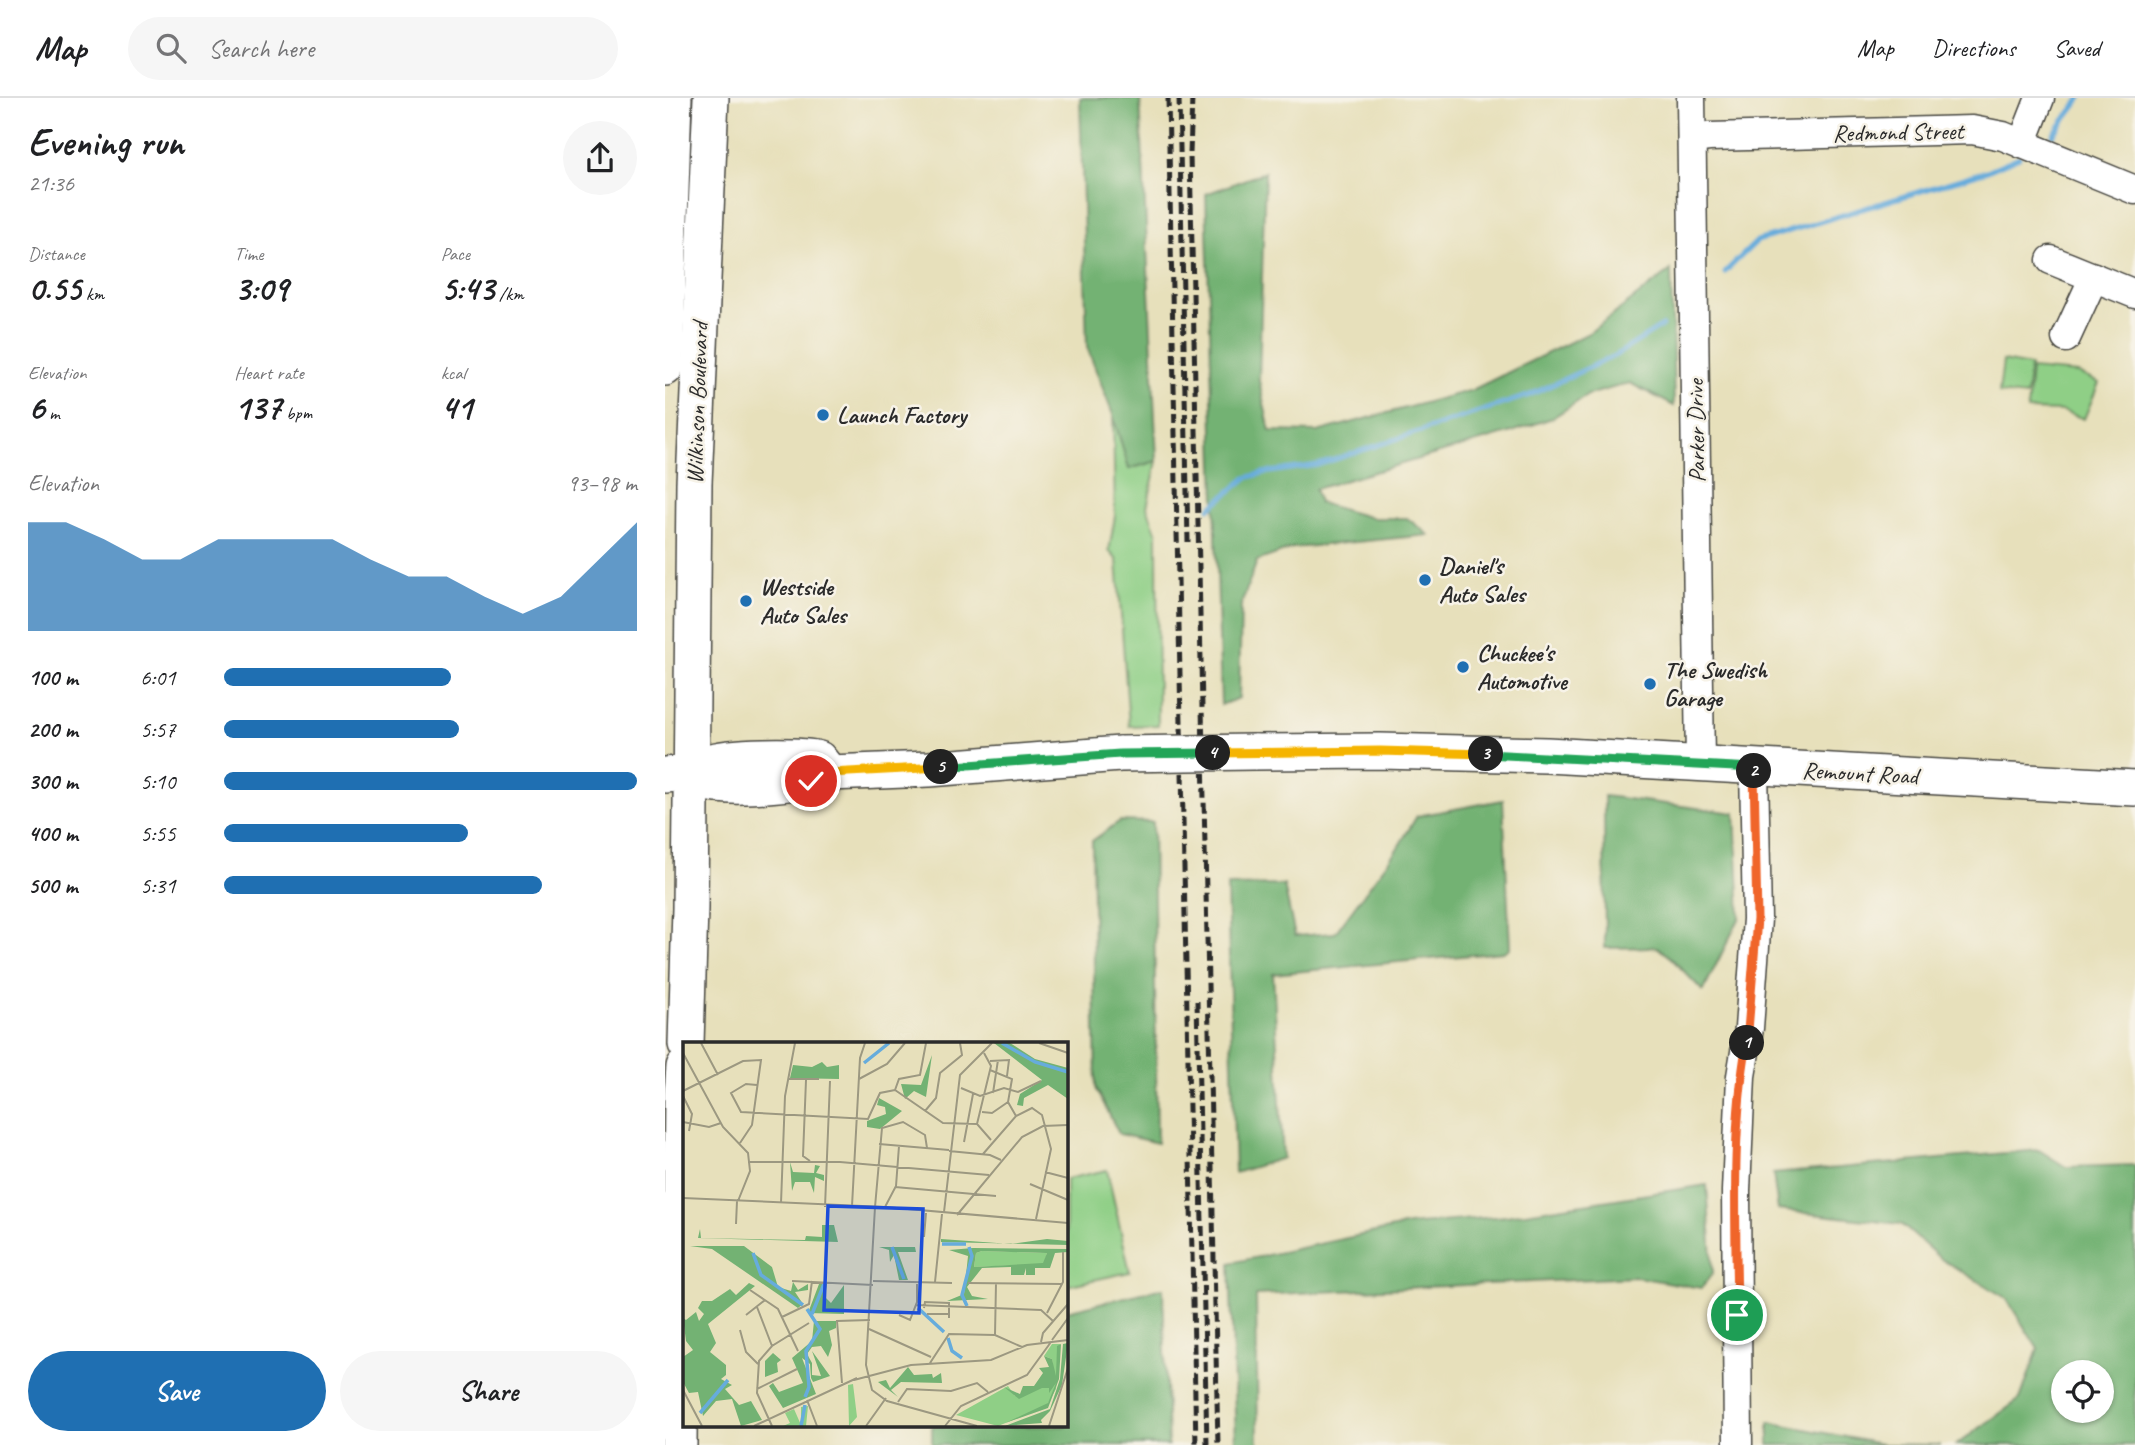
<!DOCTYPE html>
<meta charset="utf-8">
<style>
:root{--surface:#fff;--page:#f6f6f6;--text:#202124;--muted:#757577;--line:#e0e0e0;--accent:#1f6fb2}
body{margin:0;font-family:Caveat,sans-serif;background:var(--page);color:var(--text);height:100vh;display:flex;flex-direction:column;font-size:26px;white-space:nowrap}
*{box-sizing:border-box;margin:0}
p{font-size:23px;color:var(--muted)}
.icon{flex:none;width:38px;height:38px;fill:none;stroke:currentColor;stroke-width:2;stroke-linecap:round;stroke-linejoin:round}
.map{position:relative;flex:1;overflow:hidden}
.panel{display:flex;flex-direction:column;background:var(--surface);width:665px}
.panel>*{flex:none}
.tools{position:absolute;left:1386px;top:1262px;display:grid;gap:14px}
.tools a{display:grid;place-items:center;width:63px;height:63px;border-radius:50%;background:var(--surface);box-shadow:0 2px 5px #0004;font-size:35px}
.pin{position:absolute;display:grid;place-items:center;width:60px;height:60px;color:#fff;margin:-30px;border:4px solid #fff;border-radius:50%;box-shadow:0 2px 7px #0007}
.km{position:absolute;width:35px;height:35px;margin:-18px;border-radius:50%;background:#222;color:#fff;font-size:19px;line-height:35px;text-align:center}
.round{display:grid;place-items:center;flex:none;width:74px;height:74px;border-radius:37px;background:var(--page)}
.head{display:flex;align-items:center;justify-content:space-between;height:119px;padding:0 28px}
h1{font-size:38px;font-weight:700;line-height:52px}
.stats{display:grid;grid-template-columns:repeat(3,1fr);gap:10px;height:119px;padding:7px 28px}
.stats div{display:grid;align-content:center}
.stats b{font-size:35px;font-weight:700}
.stats small{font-size:19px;font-weight:400}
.stats p{font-size:19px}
.chart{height:196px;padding:14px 28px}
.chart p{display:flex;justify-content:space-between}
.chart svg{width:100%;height:126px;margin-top:7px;fill:var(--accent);opacity:.7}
.cta{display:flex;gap:14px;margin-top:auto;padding:14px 28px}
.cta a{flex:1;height:80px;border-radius:42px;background:var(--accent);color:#fff;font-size:28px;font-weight:700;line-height:80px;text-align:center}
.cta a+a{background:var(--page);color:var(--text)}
ul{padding:0 28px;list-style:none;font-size:23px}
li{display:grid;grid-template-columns:112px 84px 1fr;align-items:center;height:52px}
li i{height:18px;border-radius:9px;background:var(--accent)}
header{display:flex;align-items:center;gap:42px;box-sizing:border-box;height:98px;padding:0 35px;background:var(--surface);border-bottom:2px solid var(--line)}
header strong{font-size:33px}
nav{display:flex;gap:38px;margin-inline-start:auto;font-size:24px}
.search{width:490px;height:63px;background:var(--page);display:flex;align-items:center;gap:18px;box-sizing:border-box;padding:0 24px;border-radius:38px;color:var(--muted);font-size:26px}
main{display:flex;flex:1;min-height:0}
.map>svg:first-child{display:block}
.green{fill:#8fcf86;stroke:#5d7d58;stroke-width:2}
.forest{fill:#73b273;stroke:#4f6e4f;stroke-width:2;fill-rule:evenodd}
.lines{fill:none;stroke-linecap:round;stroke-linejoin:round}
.stream{stroke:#66acdc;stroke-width:5}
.minor-casing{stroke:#474641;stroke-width:31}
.major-casing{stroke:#474641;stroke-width:38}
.minor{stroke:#fff;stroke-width:28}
.major{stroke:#fff;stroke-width:35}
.rail{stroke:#2b2b2b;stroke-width:5;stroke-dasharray:10 5;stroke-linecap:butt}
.major-bridge-casing{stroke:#474641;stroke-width:38;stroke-linecap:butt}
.major-bridge{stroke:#fff;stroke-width:35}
.split-1-casing{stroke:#fff;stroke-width:14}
.split-2-casing{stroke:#fff;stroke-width:14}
.split-3-casing{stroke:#fff;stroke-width:14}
.split-4-casing{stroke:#fff;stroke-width:14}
.split-5-casing{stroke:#fff;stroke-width:14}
.split-6-casing{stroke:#fff;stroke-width:14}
.split-1{stroke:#f0652b;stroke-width:9}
.split-2{stroke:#f0652b;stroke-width:9}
.split-3{stroke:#22a559;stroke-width:9}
.split-4{stroke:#f5b400;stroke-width:9}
.split-5{stroke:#22a559;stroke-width:9}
.split-6{stroke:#f5b400;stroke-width:9}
.poi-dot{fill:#1f6fb2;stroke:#f7f3e8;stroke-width:2.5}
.labels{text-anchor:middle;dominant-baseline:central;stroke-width:5;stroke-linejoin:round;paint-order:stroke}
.street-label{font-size:24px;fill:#2b2b2b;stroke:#f7f3e8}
.poi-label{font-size:24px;font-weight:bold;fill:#2b2b2b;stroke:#f7f3e8;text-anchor:start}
.inset-river{fill:none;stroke:#66acdc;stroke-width:3.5}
.inset-road{fill:none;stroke:#9c9881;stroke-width:2}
.view{fill:#1d4ed8;fill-opacity:0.15;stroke:#1d4ed8;stroke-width:3.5}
.inset-edge{fill:none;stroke:#2b2b2b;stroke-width:3.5}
</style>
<header>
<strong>Map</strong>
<div class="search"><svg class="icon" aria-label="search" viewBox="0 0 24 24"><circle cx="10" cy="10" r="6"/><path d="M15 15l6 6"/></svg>Search here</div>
<nav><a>Map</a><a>Directions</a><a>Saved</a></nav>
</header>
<main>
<section class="panel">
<div class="head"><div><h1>Evening run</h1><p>21:36</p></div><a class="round"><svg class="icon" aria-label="share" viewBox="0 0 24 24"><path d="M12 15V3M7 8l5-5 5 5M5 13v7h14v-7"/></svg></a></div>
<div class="stats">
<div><p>Distance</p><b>0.55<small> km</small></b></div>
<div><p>Time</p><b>3:09</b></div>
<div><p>Pace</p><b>5:43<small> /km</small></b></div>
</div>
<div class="stats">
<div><p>Elevation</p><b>6<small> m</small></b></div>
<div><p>Heart rate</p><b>137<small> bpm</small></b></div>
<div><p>kcal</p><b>41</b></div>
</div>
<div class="chart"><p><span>Elevation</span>93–98 m</p>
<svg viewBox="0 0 160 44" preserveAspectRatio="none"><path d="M0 44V6L10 6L20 12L30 19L40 19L50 12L60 12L70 12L80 12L90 19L100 25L110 25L120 32L130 38L140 32L150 19L160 6V44z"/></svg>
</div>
<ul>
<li><b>100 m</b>6:01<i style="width:55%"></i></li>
<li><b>200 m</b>5:57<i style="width:57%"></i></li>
<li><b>300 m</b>5:10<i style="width:100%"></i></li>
<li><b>400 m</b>5:55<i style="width:59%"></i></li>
<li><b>500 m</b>5:31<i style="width:77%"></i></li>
</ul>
<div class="cta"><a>Save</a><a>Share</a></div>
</section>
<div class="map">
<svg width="1470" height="1347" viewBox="0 0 1470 1347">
<rect width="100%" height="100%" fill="#f7f3e8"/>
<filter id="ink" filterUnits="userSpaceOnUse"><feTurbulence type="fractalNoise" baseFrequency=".0143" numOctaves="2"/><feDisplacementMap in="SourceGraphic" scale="14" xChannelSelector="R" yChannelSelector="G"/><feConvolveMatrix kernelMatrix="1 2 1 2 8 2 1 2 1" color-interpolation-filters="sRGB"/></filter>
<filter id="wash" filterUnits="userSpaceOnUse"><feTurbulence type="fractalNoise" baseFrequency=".00686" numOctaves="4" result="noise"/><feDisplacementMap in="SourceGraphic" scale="28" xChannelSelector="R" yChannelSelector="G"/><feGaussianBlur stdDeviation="1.57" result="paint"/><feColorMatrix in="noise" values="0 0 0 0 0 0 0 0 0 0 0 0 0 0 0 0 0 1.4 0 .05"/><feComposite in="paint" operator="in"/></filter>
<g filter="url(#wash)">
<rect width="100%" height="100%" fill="#e7e0bb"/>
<g class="green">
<polygon points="1338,263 1365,268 1361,298 1334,295"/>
<polygon points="1366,271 1413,275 1434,285 1419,321 1398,313 1362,312"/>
<polygon points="448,318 464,371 492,363 482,409 492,436 493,627 464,628 452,462 444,453 450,418"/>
<polygon points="442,1072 465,1174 401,1188 401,1081"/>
</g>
<g class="forest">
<polygon points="415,0 475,0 492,363 464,371 448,317 422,249"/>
<polygon points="600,74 594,283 605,333 652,334 807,292 924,235 1006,172 1009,308 965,285 923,297 887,320 847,334 650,391 654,405 707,420 742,420 764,437 628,450 592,463 576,507 574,600 556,607 541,96"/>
<polygon points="939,698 1070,715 1075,819 1038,893 1006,860 992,849 940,850"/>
<polygon points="838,702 845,850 838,854 608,876 618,1060 570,1075 562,788 619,787 630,838 670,835 732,751 752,718"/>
<polygon points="455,723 488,724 492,1045 454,1036 431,990 427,743"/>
<path d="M1374 1052 1401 1069 1470 1067V1347H1291L1355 1301 1373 1251 1341 1200 1276 1161 1236 1126 1113 1112 1108 1076ZM1398 1274H1437V1312H1398Z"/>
<polygon points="1042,1087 1048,1175 1036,1190 971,1179 591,1197 593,1347 571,1347 565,1165 743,1127 841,1118"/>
<polygon points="498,1190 503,1347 267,1347 267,1328 401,1328 401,1213"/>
<polygon points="1104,1324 1216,1346 1275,1347 1104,1347"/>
</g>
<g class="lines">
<g class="stream">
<polyline points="1388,37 1416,0"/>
<polyline points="1060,174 1092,143 1322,73 1354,59"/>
<polyline points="545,410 581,380 598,375 653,367 865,297 951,257 997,228"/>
</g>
</g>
</g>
<g filter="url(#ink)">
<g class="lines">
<g class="minor-casing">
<g id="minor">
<polyline points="1026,0 1035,666"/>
<polyline points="1027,41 1044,39 1307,32 1338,38 1470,92"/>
<polyline points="1357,46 1375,0"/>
<polyline points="1386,162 1470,196"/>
<polyline points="1401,240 1429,179"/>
<polyline points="1073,1347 1071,1093 1076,978 1084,930 1092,821 1089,670"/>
</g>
</g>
<g class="major-casing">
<g id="major">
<polyline points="0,270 9,0"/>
<polyline points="589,654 715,653 882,657 1470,690"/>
<path d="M26 676C31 671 37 666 44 664 63 657 135 656 154 661L165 675"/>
<path d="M0 677C7 677 20 674 27 677 36 680 42 686 52 687 73 690 148 686 165 675L264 671 455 656"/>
<polyline points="21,946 25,810 29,385 46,0"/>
<polyline points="14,1347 17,997 19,969"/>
</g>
</g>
<use href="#minor" class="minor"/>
<use href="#major" class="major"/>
<g class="rail">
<polyline points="503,0 531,1347"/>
<polyline points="514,0 523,444"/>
<polyline points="527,0 525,56 553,1347"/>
<polyline points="532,903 542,1347"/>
</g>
<g class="major-bridge-casing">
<polyline id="major-bridge" points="455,656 589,654"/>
</g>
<use href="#major-bridge" class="major-bridge"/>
</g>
</g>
<g class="lines" filter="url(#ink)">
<g class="split-1-casing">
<path id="split-1" d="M1072 1217C1071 1127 1066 1034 1082 945"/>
</g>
<g class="split-2-casing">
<polyline id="split-2" points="1082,945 1092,821 1089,673"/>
</g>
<g class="split-3-casing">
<polyline id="split-3" points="821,656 1089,670 1089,673"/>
</g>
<g class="split-4-casing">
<polyline id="split-4" points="548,655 715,653 821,656"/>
</g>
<g class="split-5-casing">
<polyline id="split-5" points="276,669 455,656 548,655"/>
</g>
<g class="split-6-casing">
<polyline id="split-6" points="146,683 165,675 276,669"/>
</g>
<use href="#split-1" class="split-1"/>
<use href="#split-2" class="split-2"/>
<use href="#split-3" class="split-3"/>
<use href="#split-4" class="split-4"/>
<use href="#split-5" class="split-5"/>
<use href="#split-6" class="split-6"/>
</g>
<g class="poi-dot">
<circle cx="158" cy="317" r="7"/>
<circle cx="760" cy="482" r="7"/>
<circle cx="81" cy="503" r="7"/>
<circle cx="798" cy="569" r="7"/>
<circle cx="985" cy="586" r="7"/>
</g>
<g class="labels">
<g class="street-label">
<text transform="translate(1233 34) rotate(-1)">Redmond Street</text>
<text transform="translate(32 305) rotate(-88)">Wilkinson Boulevard</text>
<text transform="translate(1031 333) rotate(-91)">Parker Drive</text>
<text transform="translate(1195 675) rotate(3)">Remount Road</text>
</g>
<g class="poi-label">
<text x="172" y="317">Launch Factory</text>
<text x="774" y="468">Daniel's<tspan x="774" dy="28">Auto Sales</tspan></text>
<text x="95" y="489">Westside<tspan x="95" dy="28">Auto Sales</tspan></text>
<text x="812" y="555">Chuckee's<tspan x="812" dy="28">Automotive</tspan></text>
<text x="999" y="572">The Swedish<tspan x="999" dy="28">Garage</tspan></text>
</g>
</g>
<g transform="translate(18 944)">
<rect width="385" height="385" fill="#e7e0bb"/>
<path d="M299 209 364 211 361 222 291 225 293 211ZM369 302H377L373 347 363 365 315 384 273 373 325 344 332 354 372 339 369 317 361 314ZM170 342 174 375 166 384 165 343ZM125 364 123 384H100L107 381 102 371 111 367 118 383V365Z" fill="#8fcf86"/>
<path d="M311 1H327L352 17 385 26V57L365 43 341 56 340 64 334 63 337 52 359 38ZM249 13 243 55 231 49 222 57 218 42 238 43ZM139 20 144 25 156 23V37L107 36 110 23 129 25ZM196 56 219 69 197 87 184 85V79L203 72 202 65 194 63ZM107 120 110 130 131 131 132 123 137 124 133 131 141 133V139L132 135 131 151 127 140H112L109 149ZM139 183H151L155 200 15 196 17 187 18 196 122 198 123 194 139 195ZM258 197 328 202 364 197 385 199V203L258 200ZM7 204H61L89 225 95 245 108 249 110 240 115 248 125 242V248L112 250 120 262 115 266 29 207ZM196 205H232L233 210H215L225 238H216L211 213 207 220 206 208ZM290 206 385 207V210L372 211 367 226H352V233H343V226L341 233H328V225L299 226 284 245 289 254 305 257 264 259 281 252 285 214 266 208ZM299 209 363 211H364L360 221 291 225 293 211ZM66 241 72 244 25 282 33 301 27 310 43 323V333L38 337 49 343 42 347 56 363 68 359 79 378 58 384 49 357 33 359 20 374 15 350 6 351 0 340V315L10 308 3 299 0 276 3 278 13 270 16 279 21 272 15 266 19 259H29L47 247 53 253ZM136 242H144L142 255 148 261 161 243V272L125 271ZM131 279H153V286L146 289 149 303 145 315 138 304 129 305 124 312 129 321V333L138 334 129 309 147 334 130 340 128 336 127 322 119 316 133 352 100 366 86 344 90 341 96 350 120 341 109 316 129 299ZM385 301 379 343 367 369 358 378 359 381 322 384 367 367 377 337 380 302ZM378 302 376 337 365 366 322 381 365 361 373 341 366 351V346H359L336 357 321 345 337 352 340 344H351L360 331 356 326 366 325 361 314 369 317 373 334 374 304ZM90 311 98 318 94 321 95 330 82 335V319ZM225 325 231 333 249 332 250 336 258 331 259 341 218 340 208 348 215 355 195 340 203 338 207 346Z" fill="#73b273" fill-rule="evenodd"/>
<path class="inset-river" d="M319 1 352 20 385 30M181 21 206 1M259 202H283M209 205 221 237M70 211 78 233 120 263M284 264 279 253 289 214 286 205M235 266 261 290M129 272 141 242M265 296 269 309 279 316M122 355 126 345 123 309 137 287 124 267M17 371 45 338M118 384 122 363"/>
<path class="inset-road" d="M18 1 35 33M356 1 385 11M0 11 40 85 65 111 67 129 55 159M301 11 308 24 294 82 308 98M307 19 326 18 324 34M307 28 329 37 325 60 333 74M105 37H136M176 37 204 22 222 1M123 38 120 114 127 119M74 43 63 42 48 51 58 70 185 77 197 51 212 48M278 46 297 54 321 46 335 50 358 39M212 48 260 81 294 82M212 48 216 37 237 33 243 1M0 49 60 19 78 18 69 83 57 101M310 51 315 18M0 54 9 72 6 89M242 69 253 56 257 31 279 13 277 1M299 70 309 71 325 60M0 80 26 85 38 81M281 100 290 52M196 102 266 108M266 109 307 113 318 118M300 112 333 74 349 66 359 73 368 107 353 177M65 120H157L306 133M362 130 385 136M347 142 385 158M212 145 313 154M0 156 202 165 385 181M98 161 102 54 112 1M169 164 177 16 182 1M142 165 147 39M192 165 199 86 220 80 242 93 244 106M192 165 183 323 189 348 204 359 294 384M202 165 213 144 216 104M261 170 277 33 309 1M274 173 339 95 360 84 385 83M53 182 54 159M241 195 243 171M109 239 190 243M190 239 269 241M252 240 259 172M285 241 379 242M67 248 95 267 115 309M233 263 358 268 370 279M74 265 89 304M241 266 242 260 266 261V276M364 271 380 240V210M244 272H266M63 273 82 258M216 273 227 278 234 260V240M99 275 126 262 129 239M186 287 248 315M57 288 63 310 75 322M312 293 313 241M369 298 385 276M358 300 360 291 385 262M247 321 266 292 312 293 339 305M171 338 228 323 308 318 344 303 385 298M159 341 154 279 187 278M74 347 114 327M0 348 19 384M124 358 134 384M215 360 224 347 268 349 294 341 305 350M71 384 174 336M89 384 74 351 76 319 89 304 126 281M183 384 203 356M262 384 278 364 344 333 368 300M366 384 385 326"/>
<path class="view" d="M145 164 240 167 236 271 141 268Z"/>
<rect width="385" height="385" class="inset-edge"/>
</g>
</svg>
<div class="tools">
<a><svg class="icon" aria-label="locate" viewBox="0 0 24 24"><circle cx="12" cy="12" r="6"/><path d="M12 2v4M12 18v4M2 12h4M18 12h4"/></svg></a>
</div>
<div class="pin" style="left:1072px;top:1217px;background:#1e9e55"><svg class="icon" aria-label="arrive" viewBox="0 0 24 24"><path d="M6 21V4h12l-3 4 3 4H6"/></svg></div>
<div class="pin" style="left:146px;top:683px;background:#d93025"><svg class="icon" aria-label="check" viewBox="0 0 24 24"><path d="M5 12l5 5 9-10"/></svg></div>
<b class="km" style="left:1082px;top:945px">1</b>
<b class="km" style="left:1089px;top:673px">2</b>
<b class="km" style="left:821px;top:656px">3</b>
<b class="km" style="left:548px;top:655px">4</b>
<b class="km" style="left:276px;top:669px">5</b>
</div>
</main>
